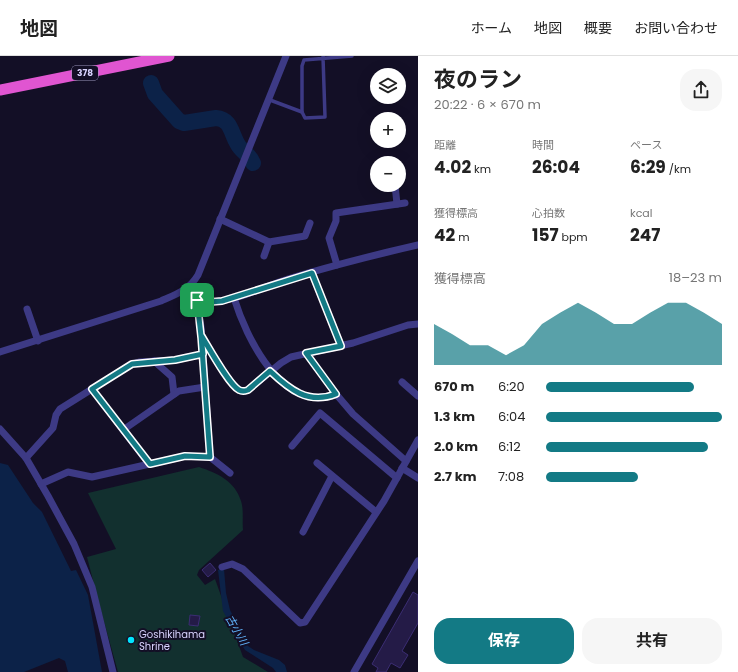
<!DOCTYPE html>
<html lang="ja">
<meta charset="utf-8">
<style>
:root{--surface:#fff;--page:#f6f6f6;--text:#222;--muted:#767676;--line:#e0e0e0;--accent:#137a85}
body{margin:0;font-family:Poppins,"Noto Sans JP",sans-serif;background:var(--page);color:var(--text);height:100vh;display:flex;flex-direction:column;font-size:15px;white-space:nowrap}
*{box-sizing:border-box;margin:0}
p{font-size:13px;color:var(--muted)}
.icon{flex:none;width:22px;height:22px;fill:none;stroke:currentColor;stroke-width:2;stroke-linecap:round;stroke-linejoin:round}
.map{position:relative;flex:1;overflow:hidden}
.side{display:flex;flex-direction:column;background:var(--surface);width:320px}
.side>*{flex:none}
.tools{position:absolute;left:370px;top:12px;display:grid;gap:8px}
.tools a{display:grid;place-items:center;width:36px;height:36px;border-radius:50%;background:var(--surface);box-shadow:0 4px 16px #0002;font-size:20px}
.pin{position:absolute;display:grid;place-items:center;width:34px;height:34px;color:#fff;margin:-17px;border-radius:8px;box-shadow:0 2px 6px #0006}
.round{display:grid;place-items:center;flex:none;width:42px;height:42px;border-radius:16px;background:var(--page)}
.headline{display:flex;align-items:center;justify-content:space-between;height:68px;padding:0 16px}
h1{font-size:22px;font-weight:700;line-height:30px}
.metrics{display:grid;grid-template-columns:repeat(3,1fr);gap:6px;height:68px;padding:4px 16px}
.metrics div{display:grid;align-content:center}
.metrics b{font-size:17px;font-weight:700}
.metrics small{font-size:11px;font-weight:400}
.metrics p{font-size:11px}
.chart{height:112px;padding:8px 16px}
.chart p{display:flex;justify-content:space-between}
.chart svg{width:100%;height:72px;margin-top:4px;fill:var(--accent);opacity:.7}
.primary-button{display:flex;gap:8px;margin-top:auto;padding:8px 16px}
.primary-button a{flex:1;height:46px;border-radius:16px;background:var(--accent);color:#fff;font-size:16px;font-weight:700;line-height:46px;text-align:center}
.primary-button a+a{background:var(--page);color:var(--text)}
ul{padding:0 16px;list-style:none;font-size:13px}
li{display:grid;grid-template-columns:64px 48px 1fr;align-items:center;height:30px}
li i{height:10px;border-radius:5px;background:var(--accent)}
header{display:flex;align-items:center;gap:24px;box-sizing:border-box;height:56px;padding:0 20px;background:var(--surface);border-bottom:1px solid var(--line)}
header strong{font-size:19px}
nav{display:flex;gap:22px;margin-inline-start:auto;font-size:14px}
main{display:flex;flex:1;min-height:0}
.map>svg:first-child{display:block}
.green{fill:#12302f}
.water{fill:#0c2248}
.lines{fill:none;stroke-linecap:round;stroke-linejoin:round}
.river{stroke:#0c2248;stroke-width:16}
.building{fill:#241b47;stroke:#3b2d73}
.service{stroke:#3d3a85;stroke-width:3.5}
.minor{stroke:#3d3a85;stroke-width:7}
.trunk{stroke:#e055d1;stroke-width:11}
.route-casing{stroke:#fff;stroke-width:8}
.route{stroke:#137a85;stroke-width:5}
.poi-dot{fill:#00e5ff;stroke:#130f26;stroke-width:1.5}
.labels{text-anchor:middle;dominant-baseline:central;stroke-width:4;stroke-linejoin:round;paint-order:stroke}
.shield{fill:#130f26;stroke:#9e99be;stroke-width:1}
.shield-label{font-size:9px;font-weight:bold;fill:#d9d4ff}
.poi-label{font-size:10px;fill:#d9d4ff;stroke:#130f26;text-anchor:start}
.water-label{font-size:11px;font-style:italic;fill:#62b6ff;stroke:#130f26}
</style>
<header>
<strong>地図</strong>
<nav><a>ホーム</a><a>地図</a><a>概要</a><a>お問い合わせ</a></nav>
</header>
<main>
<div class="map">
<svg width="418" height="616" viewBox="0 0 418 616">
<rect width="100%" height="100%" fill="#130f26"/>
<path class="green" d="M199 411C217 417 235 425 241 445 244 454 242 465 243 474L199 514 197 519 205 529 215 523 243 601 268 616H118L98 544 87 501 116 493 88 437Z"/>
<g class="water">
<polygon points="0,407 8,409 33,447 42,456 71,515 76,514 88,539 102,616 68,616 65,605 59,602 24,616 0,616"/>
<polygon points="224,513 226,537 230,554 248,590 254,594 279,604 285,609 287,616 276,616 273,612 245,594 238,583 223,555 218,514"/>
</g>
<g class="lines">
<path class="river" d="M151 27 155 38 179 65 184 67 216 62C231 63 231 77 237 87 241 96 250 98 253 107"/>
</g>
<g class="building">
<polygon points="210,507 216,514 208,521 202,514"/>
<polygon points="413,536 418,539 418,567 402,595 408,599 400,612 391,607 386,616 376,616 378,612 372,608"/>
<polygon points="190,559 200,560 198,570 189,569"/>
</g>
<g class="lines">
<g class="service">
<polyline points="323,1 325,61 305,62 302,56 302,10 304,4 352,0"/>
<polyline points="270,44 302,56"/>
</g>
<g class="minor">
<polyline points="395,129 397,148"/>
<polyline points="220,163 269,186 305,180 310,167"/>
<polyline points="264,200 269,186"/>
<polyline points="337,209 329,182 336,165 336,157 405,147"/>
<polyline points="312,217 341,290"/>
<path d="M184 235C193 241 200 246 211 246 237 245 263 231 288 223 331 210 374 199 418 189"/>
<path d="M234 242C246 281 283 359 336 338"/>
<polyline points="197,244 201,271 210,401 230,417"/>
<polyline points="27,253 38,285"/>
<path d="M201 279C208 290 229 329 239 334 243 336 245 335 248 334L281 307 291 301 353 287 408 269 418 268"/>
<path d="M0 296 161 245C177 238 189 234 198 219L286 0"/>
<polyline points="306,297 336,338 353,358 406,405"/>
<polyline points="154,305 172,321 174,338"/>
<polyline points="402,326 418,340"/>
<polyline points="92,333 149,408"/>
<polyline points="0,373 26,402 48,440 74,488 92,531 113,616"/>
<polyline points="123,374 179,335 205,331"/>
<polyline points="292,390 320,357 397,422"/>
<polyline points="26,402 53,372 56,359 60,353 132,308 139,306 175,304 203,298"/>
<polyline points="317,407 376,456"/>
<polyline points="402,412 418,422"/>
<polyline points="41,428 68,416 92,421 185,400 210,401"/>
<polyline points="303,476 332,420"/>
<polyline points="222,511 232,508 243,513 300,567 305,566 384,445 418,384"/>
<polyline points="354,616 418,505"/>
</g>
<polyline class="trunk" points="0,34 169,0"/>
</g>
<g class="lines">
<g class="route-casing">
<path id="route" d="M197 244 203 298 175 304 132 308 92 333 150 408 185 400 210 401 201 279C208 290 229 329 239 334 243 336 245 335 248 334L270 315C289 333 308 349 336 338L306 297 341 290 312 217 222 245 210 246 197 244"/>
</g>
<use href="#route" class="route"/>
</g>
<circle class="poi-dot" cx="131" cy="584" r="4"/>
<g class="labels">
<rect class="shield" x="72" y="10" width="26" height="14" rx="3"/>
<g class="shield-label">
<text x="85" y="17">378</text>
</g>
<g class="poi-label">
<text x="139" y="578">Goshikihama<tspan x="139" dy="12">Shrine</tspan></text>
</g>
<g class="water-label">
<text transform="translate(237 574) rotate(60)">古小川</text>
</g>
</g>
</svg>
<div class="tools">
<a><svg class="icon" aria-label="layers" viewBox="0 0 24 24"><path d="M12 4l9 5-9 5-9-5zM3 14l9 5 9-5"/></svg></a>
<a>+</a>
<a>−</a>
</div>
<div class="pin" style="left:197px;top:244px;background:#1e9e55"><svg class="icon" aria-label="arrive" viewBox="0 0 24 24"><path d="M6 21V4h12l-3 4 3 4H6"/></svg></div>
</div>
<section class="side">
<div class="headline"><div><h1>夜のラン</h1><p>20:22 · 6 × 670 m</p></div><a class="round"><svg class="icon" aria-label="share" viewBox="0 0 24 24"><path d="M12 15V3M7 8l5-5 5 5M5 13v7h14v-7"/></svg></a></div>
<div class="metrics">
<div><p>距離</p><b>4.02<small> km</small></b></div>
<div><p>時間</p><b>26:04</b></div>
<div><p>ペース</p><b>6:29<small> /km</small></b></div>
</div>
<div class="metrics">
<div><p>獲得標高</p><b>42<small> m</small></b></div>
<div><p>心拍数</p><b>157<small> bpm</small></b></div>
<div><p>kcal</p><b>247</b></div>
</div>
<div class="chart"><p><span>獲得標高</span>18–23 m</p>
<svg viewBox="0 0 160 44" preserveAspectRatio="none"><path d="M0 44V19L10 25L20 32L30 32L40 38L50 32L60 19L70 12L80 6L90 12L100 19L110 19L120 12L130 6L140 6L150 12L160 19V44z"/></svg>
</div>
<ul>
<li><b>670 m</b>6:20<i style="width:84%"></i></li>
<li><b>1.3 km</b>6:04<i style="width:100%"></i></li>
<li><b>2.0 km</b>6:12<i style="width:92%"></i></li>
<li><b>2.7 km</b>7:08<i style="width:52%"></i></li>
</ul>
<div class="primary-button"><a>保存</a><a>共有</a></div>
</section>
</main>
